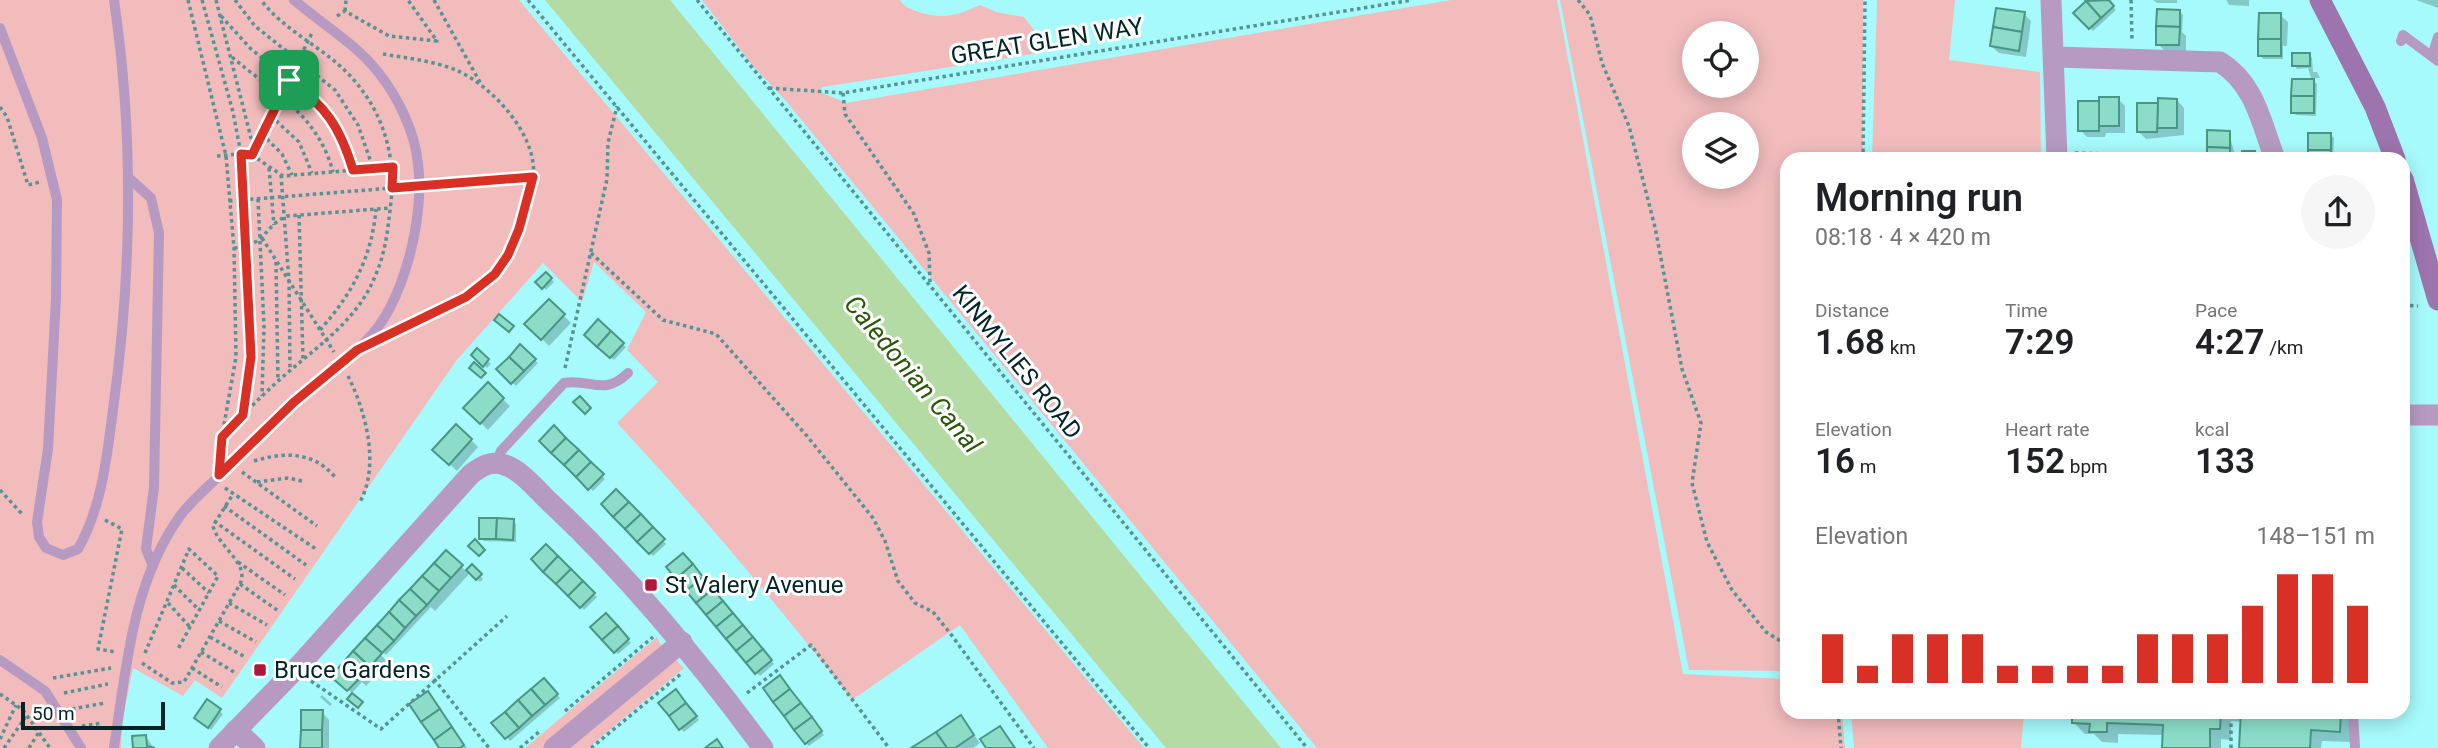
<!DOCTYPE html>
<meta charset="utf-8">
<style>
:root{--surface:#fff;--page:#f6f6f6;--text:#202124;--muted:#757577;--accent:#d93025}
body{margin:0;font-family:Roboto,sans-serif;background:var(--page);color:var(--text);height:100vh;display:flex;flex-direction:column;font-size:26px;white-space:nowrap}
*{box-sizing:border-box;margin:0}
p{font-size:23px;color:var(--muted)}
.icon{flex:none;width:38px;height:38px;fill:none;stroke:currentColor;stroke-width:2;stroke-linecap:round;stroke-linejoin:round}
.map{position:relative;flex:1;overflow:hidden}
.side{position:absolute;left:1780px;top:152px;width:630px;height:567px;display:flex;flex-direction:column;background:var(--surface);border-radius:21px;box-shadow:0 4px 18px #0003}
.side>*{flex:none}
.controls{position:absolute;left:1682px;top:21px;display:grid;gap:14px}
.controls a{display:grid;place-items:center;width:77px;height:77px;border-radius:50%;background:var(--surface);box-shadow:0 4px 18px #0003;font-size:35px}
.scale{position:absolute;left:21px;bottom:18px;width:144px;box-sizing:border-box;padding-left:7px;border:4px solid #012526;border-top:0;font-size:19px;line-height:24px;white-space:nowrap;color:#012526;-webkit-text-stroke:5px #fff;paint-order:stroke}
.pin{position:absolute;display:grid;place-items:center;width:60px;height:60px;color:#fff;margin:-30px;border-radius:14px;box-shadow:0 4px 10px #0006}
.round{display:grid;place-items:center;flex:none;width:74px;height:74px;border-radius:37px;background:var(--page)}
.head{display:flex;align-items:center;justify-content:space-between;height:119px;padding:0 35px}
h1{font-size:38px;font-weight:600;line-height:52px}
.figures{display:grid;grid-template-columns:repeat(3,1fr);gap:10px;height:119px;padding:7px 35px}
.figures div{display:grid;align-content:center}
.figures b{font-size:35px;font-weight:600}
.figures small{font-size:19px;font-weight:400}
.figures p{font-size:19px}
.chart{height:196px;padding:14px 35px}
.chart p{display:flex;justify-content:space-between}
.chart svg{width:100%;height:126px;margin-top:7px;stroke:var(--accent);stroke-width:6}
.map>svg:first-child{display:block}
.green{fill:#f2bcbd;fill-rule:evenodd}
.water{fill:#b5dba4}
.shadow{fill:#0003}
.building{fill:#8cddc8;stroke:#4a9684;stroke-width:2}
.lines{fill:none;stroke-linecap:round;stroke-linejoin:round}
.path{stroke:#579394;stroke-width:3.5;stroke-dasharray:3.5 3.5;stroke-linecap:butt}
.lane{stroke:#b79ac2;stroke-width:10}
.street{stroke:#b79ac2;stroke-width:21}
.secondary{stroke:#9e74ae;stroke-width:21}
.route-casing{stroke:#fff;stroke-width:14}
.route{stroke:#d93025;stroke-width:9}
.poi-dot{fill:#ad193a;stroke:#fff;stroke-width:2.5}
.labels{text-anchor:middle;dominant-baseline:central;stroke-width:6;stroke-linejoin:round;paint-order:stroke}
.street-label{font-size:24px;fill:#012526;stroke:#fff}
.poi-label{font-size:24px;fill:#012526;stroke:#fff;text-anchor:start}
.water-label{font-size:26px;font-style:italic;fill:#295609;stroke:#fff}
</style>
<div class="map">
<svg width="2438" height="748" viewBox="0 0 2438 748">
<rect width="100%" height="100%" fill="#a7fafb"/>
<g class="green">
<path d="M0 0H519L1144 748H1048L960 625 852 700C777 604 700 512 617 423L658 382 627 350 646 312 594 262 582 302 543 263 456 361 222 698 195 680 183 696 133 668 122 722 121 748H0Z"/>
<path d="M702 0H900C905 8 911 9 919 12 942 20 959 15 980 5L996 12 1024 17 1037 34 1039 53 823 87 818 91 846 103 1451 0H1557L1683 674 1787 679V712H1842L1845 748H1317L786 101 753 66Z"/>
<path d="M1560 0H1863V159H1787V671L1689 670ZM1694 33H1746V86H1694ZM1694 124H1746V177H1694Z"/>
<polygon points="1877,0 1955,0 1949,60 2040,72 2041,159 1872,159"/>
<polygon points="657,637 662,648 545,748 525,748"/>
<polygon points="676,660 684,668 588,748 567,748"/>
<polygon points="1851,712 2024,712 2021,748 1854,748"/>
</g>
<polygon class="water" points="545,0 670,0 1281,748 1166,748"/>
<g class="shadow">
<polygon points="2089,0 2107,0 2116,10 2093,31 2076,13"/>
<polygon points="2153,0 2177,0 2177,3 2157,3"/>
<polygon points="2226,0 2249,0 2249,6 2229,5"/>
<polygon points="2416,0 2438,0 2438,8"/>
<polygon points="2179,11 2183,15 2182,32 2186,36 2186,52 2165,51 2158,44"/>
<polygon points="2024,14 2031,21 2026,57 1999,53 1991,46"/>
<polygon points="2280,15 2288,22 2287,46 2283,46 2283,59 2263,59 2260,55"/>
<polygon points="2309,54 2312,58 2313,72 2317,72 2320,78 2311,78 2308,68 2297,69 2294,65"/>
<polygon points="2314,81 2317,84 2316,116 2296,115 2293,112"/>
<polygon points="2118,99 2125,106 2125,133 2106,133 2105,137 2087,137 2080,130 2080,102"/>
<polygon points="2177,100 2184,108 2184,135 2146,139 2139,132 2139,104"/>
<polygon points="2209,132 2229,133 2236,159 2208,159"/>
<polygon points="2310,135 2330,135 2334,138 2333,159 2310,159"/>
<polygon points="546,274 554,282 546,290 538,282"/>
<polygon points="549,301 571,323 549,346 527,324"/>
<polygon points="598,322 626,347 614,360 586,335"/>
<polygon points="2403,334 2410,342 2410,369 2403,368"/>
<polygon points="520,347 538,363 516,386 499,369"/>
<polygon points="477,351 491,364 487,368 473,355"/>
<polygon points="488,385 510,406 488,430 466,408"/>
<polygon points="554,428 605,479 593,491 541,441"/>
<polygon points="471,440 478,447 457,471 442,457"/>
<polygon points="616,491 666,544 653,556 603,504"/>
<polygon points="513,521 516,524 516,542 484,541 480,538"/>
<polygon points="546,547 597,597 584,610 533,559"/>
<polygon points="446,552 467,572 472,567 483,579 480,582 471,572 435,611 431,607 386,655 381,650 379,653 388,662 366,686 362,682 352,693 333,676"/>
<polygon points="686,559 774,664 760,676 669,567"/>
<polygon points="606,615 631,643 618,654 593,627"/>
<polygon points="544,680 560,698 510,741 494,723"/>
<polygon points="783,681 824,735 809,746 806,743"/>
<polygon points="428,694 435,701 467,748 442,748"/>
<polygon points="322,695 332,704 330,706 320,697"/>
<polygon points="679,695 699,720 684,732 681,729"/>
<polygon points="208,701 223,714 211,730 199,721"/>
<polygon points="322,712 329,720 329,748 302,748"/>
<polygon points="2074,712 2352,712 2351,742 2322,741 2321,748 2241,748 2242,722 2231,721 2231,740 2221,739 2221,748 2164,748 2164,735 2118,734 2118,743 2102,742 2094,734 2085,734 2074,723"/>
<polygon points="961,717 980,743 973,748 915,748"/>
<polygon points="146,737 154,748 135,748"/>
</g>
<g class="building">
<polygon points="2109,0 2114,6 2101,18 2086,1"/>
<polygon points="2086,1 2101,18 2089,29 2073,13"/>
<polygon points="1996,8 2025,12 2022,32 1993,27"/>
<polygon points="2157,9 2180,10 2180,27 2156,26"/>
<polygon points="2259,13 2281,13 2281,39 2258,39"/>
<polygon points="2156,26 2180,27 2179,45 2156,45"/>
<polygon points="1993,27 2022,32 2019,51 1990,46"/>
<rect x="2258" y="39" width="23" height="17"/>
<rect x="2292" y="53" width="18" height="13"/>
<polygon points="2292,79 2314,79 2314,96 2291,96"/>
<rect x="2291" y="96" width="23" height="17"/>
<rect x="2099" y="97" width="20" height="29"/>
<polygon points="2158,98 2177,99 2177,128 2157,128"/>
<rect x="2078" y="101" width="21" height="30"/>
<polygon points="2137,103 2158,103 2157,132 2137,132"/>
<polygon points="2207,130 2230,131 2230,148 2207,147"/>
<rect x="2308" y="133" width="23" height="17"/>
<polygon points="2207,147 2230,148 2230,159 2207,159"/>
<rect x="2308" y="150" width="23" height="9"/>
<rect x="2242" y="151" width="13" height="8"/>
<polygon points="546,272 552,278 542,289 535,282"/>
<polygon points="549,299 565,314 541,340 524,324"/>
<polygon points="499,314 514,326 509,332 494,320"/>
<polygon points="598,319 611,331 597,347 584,335"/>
<polygon points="611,331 624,343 610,358 597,347"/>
<polygon points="520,344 536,359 524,371 509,357"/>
<polygon points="477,348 489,359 483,367 471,355"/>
<polygon points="509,357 524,371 511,384 496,369"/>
<polygon points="474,362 486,373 481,378 469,368"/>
<polygon points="488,382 504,398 480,424 463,408"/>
<polygon points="580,396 591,408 585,414 573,402"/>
<polygon points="456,424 472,439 449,465 432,450"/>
<polygon points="554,425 566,438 551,453 539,441"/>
<polygon points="566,438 579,450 564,465 551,453"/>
<polygon points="579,450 591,462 576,477 564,465"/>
<polygon points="591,462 604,474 588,490 576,477"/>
<polygon points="616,489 629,502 613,517 601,504"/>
<polygon points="629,502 641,514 625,529 613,517"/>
<polygon points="641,514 653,527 637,542 625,529"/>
<polygon points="479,518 497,518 496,539 479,539"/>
<polygon points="497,518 514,519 513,540 496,539"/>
<polygon points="653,527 665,539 649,554 637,542"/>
<polygon points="475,539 485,550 479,556 468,546"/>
<polygon points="546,544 558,556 543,572 531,559"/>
<polygon points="446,550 463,565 451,578 434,563"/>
<polygon points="683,553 693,564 676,579 666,567"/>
<polygon points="558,556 571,569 556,584 543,572"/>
<polygon points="434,563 451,578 439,591 422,576"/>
<polygon points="472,564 482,574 476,580 466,570"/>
<polygon points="693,564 703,577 686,591 676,579"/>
<polygon points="571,569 583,581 568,596 556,584"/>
<polygon points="422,576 439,591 427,605 410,589"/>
<polygon points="703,577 713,589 696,603 686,591"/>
<polygon points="583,581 595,593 580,608 568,596"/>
<polygon points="410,589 427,605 416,616 399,600"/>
<polygon points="713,589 723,601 706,615 696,603"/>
<polygon points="399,600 416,616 405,628 389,612"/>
<polygon points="723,601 733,613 716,627 706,615"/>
<polygon points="389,612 405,628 394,641 377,625"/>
<polygon points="606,613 618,626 602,640 590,627"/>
<polygon points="733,613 743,625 726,639 716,627"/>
<polygon points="377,625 394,641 382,653 365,638"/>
<polygon points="743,625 753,637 736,651 726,639"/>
<polygon points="618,626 629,639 614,653 602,640"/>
<polygon points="753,637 763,649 746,663 736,651"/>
<polygon points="365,638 382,653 370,667 353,651"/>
<polygon points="763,649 772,660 755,674 746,663"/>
<polygon points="353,651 370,667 358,680 341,665"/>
<polygon points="341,665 358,680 347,691 330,676"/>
<polygon points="780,675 790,689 773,702 763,688"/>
<polygon points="544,678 558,694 545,705 531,689"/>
<polygon points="531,689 545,705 532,716 518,700"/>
<polygon points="676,689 686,703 669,716 658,703"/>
<polygon points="790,689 801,703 784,716 773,702"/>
<polygon points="428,691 440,709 421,722 409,704"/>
<polygon points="352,693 363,702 358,708 347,699"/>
<polygon points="207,699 221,709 208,728 194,718"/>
<polygon points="518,700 532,716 519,728 505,712"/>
<polygon points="686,703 697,716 679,730 669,716"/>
<polygon points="801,703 812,717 794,730 784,716"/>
<polygon points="440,709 452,727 434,740 421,722"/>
<polygon points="301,710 323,710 322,730 301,730"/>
<polygon points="505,712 519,728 505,739 491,723"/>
<polygon points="2072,712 2221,712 2220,729 2210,729 2210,748 2162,748 2163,725 2107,723 2107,732 2089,732 2090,724 2072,723"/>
<polygon points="2241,712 2341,712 2340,732 2311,730 2310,748 2239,748"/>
<polygon points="961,715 974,735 955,748 947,748 936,732"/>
<polygon points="812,717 822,731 805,744 794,730"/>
<polygon points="1000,726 1015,748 986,748 980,739"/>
<polygon points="452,727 464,745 460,748 439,748 434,740"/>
<polygon points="301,730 322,730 322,748 300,748"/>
<polygon points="936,732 947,748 911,748"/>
<polygon points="146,735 147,746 155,748 133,748 132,736"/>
<polygon points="717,739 723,748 705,748"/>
</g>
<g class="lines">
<g class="path">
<polyline points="188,0 226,156 234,248 236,357 222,436"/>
<polyline points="202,0 233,112 241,154 251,357 243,416"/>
<polyline points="216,0 254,150"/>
<polyline points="235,0 255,26 335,90 358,125 373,168"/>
<polyline points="434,0 481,84"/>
<polyline points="528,0 1149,748"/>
<polyline points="697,0 1307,748"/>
<polyline points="1578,0 1590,15 1602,63 1629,126 1655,227 1682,369 1701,423 1692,483 1707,542 1732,590 1766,632 1787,645"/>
<polyline points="2131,0 2132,42"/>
<polyline points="345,11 346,0"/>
<polyline points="221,16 251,49 323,107 346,146 353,170"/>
<polyline points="337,16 345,11 389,36 437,41 408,0"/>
<path d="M383 54C406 58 434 61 456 70 486 83 520 118 530 150 543 186 519 247 494 274 469 302 427 316 393 332"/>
<path d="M232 57C274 93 318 115 333 172"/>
<polyline points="769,88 843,93 1412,0"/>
<polyline points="843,93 845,114 914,214 929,253 930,282"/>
<polyline points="0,107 7,117 28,185 40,182"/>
<polyline points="271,116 299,142 312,173"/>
<polyline points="262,134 282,154 292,175"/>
<polyline points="254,150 313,31"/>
<polyline points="2075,153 2180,156 2182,159"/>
<polyline points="217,156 249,153 283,176 392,167"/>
<polyline points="1863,159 1865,0"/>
<polyline points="269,168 274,225"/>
<polyline points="281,175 289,281 290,371"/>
<polyline points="434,185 533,177"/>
<polyline points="258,199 264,326 262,396"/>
<polyline points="229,201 405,187"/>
<polyline points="299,215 303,360"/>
<polyline points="262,238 334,352"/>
<path d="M234 248C268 245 262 227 287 216L390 208"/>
<polyline points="591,253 663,320 716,334 741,362 807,436 873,518 885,541 898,581 915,603 933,612 950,633 1034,748"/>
<polyline points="276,262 278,381"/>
<polyline points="2403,305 2418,306"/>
<path d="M320 330C352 294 372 257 376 209"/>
<polyline points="565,368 607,179 608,143 617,106"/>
<path d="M348 376C366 412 380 465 360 502"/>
<path d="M219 456 222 437 227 431C246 412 264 393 285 375 319 345 359 319 376 274 386 251 388 227 391 202 396 157 384 114 353 79 326 48 286 33 261 0"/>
<path d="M254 461C284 452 313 451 335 477"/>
<polyline points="242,472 317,526"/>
<polyline points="257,482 288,478 302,481"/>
<polyline points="225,488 316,549"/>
<polyline points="0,490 22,514"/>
<polyline points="224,506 306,565"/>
<polyline points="105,520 122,529 98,649 116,652"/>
<polyline points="214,521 295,579"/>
<polyline points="238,562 285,595"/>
<polyline points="182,568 209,593"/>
<polyline points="240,584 277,610"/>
<polyline points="174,585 199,610"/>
<polyline points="168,603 190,627"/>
<polyline points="229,603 267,625"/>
<polyline points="219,621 256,642"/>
<polyline points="210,637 245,657"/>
<polyline points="201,652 234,672"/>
<polyline points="145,653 189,549 218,576 178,649"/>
<path d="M142 663 172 683 184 682 240 584C250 563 218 547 213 526L233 494"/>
<polyline points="192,668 222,687"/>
<polyline points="53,678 111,668"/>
<polyline points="434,679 489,748"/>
<polyline points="311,681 381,729 507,616"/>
<polyline points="64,693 108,684"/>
<polyline points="747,693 811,645 889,748"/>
<polyline points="0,694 23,710 50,748"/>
<polyline points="72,709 105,703"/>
<polyline points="565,711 653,637"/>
<polyline points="1838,712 1841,748"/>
<polyline points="82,726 102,723"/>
<polyline points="0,739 16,705"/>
<polyline points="4,748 27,715"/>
<polyline points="29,748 39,732"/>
<polyline points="520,748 540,731"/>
<polyline points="591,748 682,673"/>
<polyline points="2231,748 2231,722"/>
</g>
<g class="lane">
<path d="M0 28 42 138 57 200 56 298 48 449 37 522 39 537 46 548 63 555 78 549C102 507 107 456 113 410 132 273 134 136 114 0"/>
<polyline points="2401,41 2403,35 2438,61"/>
<polyline points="2432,56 2438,37"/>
<polyline points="130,179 151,198 159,233 154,487 146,549 153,566"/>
<path d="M496 463 501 451 564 383C591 378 603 397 628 373"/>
<polyline points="0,660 45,691 81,748"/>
<polyline points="2353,712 2355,748"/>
<path d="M114 748C126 669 132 583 180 516 192 500 207 488 221 474 244 450 267 426 292 403 316 382 343 364 365 342 404 305 425 216 418 164 415 132 398 97 378 72 355 43 322 24 294 0"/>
</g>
<g class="street">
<polyline points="2051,0 2057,159"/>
<path d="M2055 57 2220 62C2255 84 2261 122 2275 159"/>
<polyline points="2403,415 2438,415"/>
<polyline points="236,730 255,748"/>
<path d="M219 748 295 670 471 474C482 466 491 460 505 465 523 471 540 494 554 506 632 580 699 661 763 748"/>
<polyline points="554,748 682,642"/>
</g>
<g class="secondary">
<polyline points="2320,0 2375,107 2395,159"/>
<polyline points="2403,179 2438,300"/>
</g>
</g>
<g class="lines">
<g class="route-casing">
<path id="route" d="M289 80C326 106 340 127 353 170L393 167 392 188 533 177 519 229 508 255 495 274 466 297 357 350 294 402 219 475 222 437 243 415 251 357 241 154 252 155Z"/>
</g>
<use href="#route" class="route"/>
</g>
<g class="poi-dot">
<rect x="644" y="578" width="14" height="14" rx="3.5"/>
<rect x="253" y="663" width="14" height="14" rx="3.5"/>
</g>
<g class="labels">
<g class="street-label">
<text transform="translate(1047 41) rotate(-9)">GREAT GLEN WAY</text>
<text transform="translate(1017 362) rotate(51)">KINMYLIES ROAD</text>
</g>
<g class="poi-label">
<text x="665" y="585">St Valery Avenue</text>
<text x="274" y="670">Bruce Gardens</text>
</g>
<g class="water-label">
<text transform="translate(913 374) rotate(50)">Caledonian Canal</text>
</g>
</g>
</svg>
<div class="controls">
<a><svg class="icon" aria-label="locate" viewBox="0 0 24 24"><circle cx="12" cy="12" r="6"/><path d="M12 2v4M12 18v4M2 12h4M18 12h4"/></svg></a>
<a><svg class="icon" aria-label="layers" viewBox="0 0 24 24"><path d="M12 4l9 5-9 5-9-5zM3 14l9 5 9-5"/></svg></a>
</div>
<div class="scale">50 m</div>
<div class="pin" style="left:289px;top:80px;background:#1e9e55"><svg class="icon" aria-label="arrive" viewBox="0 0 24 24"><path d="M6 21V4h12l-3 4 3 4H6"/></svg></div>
<section class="side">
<div class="head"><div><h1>Morning run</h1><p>08:18 · 4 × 420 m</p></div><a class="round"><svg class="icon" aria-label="share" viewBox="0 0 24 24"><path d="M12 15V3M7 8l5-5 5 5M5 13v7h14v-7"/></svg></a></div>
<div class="figures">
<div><p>Distance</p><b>1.68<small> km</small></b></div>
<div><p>Time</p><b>7:29</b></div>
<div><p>Pace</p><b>4:27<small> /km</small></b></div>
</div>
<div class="figures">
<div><p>Elevation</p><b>16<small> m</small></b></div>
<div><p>Heart rate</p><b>152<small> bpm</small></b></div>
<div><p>kcal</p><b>133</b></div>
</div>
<div class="chart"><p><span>Elevation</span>148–151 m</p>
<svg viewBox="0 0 160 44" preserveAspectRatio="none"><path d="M5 44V27M15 44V38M25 44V27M35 44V27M45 44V27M55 44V38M65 44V38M75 44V38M85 44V38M95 44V27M105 44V27M115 44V27M125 44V17M135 44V6M145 44V6M155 44V17"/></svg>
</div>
</section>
</div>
